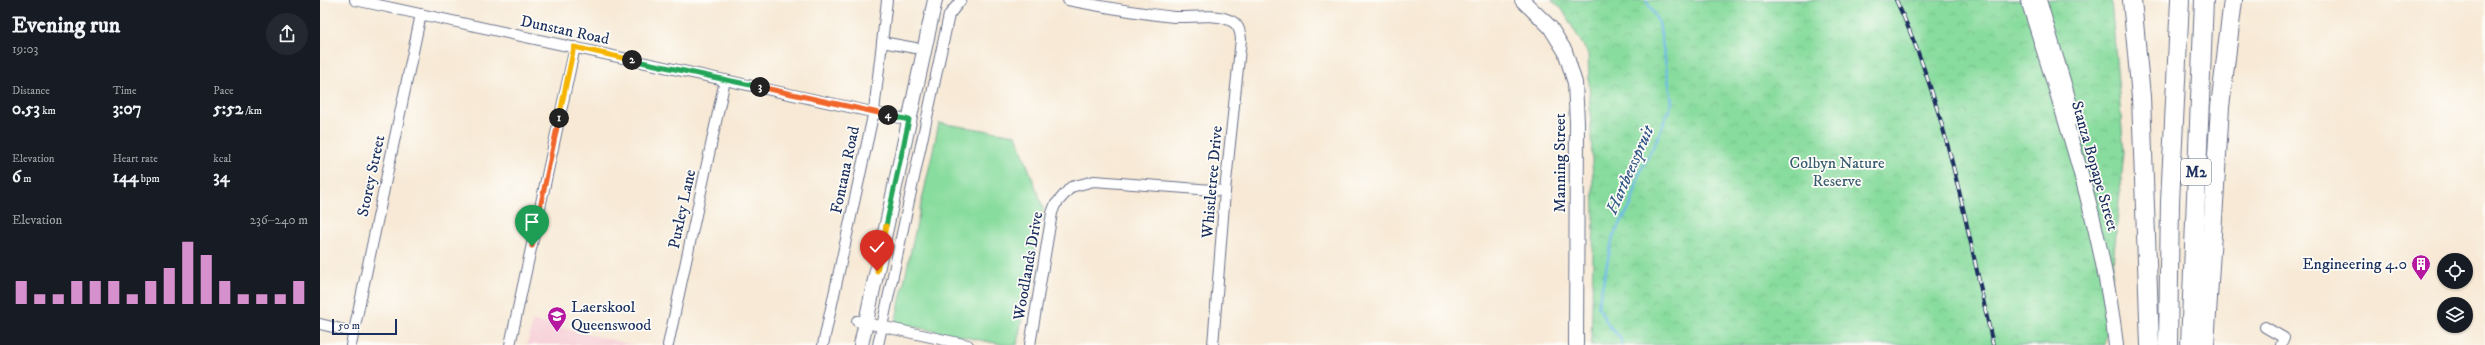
<!DOCTYPE html>
<meta charset="utf-8">
<style>
:root{--surface:#171b24;--page:#242831;--text:#f1f3f6;--muted:#9ea1a6;--accent:#d690ce}
body{margin:0;font-family:"IM FELL DW Pica",serif;background:var(--page);color:var(--text);height:100vh;display:flex;flex-direction:column;font-size:15px;white-space:nowrap}
*{box-sizing:border-box;margin:0}
p{font-size:13px;color:var(--muted)}
.icon{flex:none;width:22px;height:22px;fill:none;stroke:currentColor;stroke-width:2;stroke-linecap:round;stroke-linejoin:round}
.map{position:relative;flex:1;overflow:hidden}
.panel{display:flex;flex-direction:column;background:var(--surface);width:320px}
.panel>*{flex:none}
.fabs{position:absolute;left:2117px;top:253px;display:grid;gap:8px}
.fabs a{display:grid;place-items:center;width:36px;height:36px;border-radius:50%;background:var(--surface);box-shadow:0 1px 3px #0004;font-size:20px}
.scale{position:absolute;left:12px;bottom:10px;width:65px;box-sizing:border-box;padding-left:4px;border:2px solid #1b2f5e;border-top:0;font-size:11px;line-height:14px;white-space:nowrap;color:#1b2f5e;-webkit-text-stroke:3px #fdfcf7;paint-order:stroke}
.pin{position:absolute;display:grid;place-items:center;width:34px;height:34px;color:#fff;margin:-41px -17px;border-radius:50% 50% 50% 0;rotate:-45deg;box-shadow:0 0 4px #0007}
.pin .icon{rotate:45deg}
.km{position:absolute;width:20px;height:20px;margin:-10px;border-radius:50%;background:#222;color:#fff;font-size:11px;line-height:20px;text-align:center}
.round{display:grid;place-items:center;flex:none;width:42px;height:42px;border-radius:21px;background:var(--page)}
.summary{display:flex;align-items:center;justify-content:space-between;height:68px;padding:0 12px}
h1{font-size:22px;font-weight:800;line-height:30px}
.figures{display:grid;grid-template-columns:repeat(3,1fr);gap:6px;height:68px;padding:4px 12px}
.figures div{display:grid;align-content:center}
.figures b{font-size:17px;font-weight:800}
.figures small{font-size:11px;font-weight:400}
.figures p{font-size:11px}
.chart{height:112px;padding:8px 12px}
.chart p{display:flex;justify-content:space-between}
.chart svg{width:100%;height:72px;margin-top:4px;stroke:var(--accent);stroke-width:6}
main{display:flex;flex:1;min-height:0}
.map>svg:first-child{display:block}
.built{fill:#f6cfd7}
.park{fill:url(#park-crowns);stroke:#52867e}
.pitch{fill:#88dc9e;stroke:#52867e}
.lines{fill:none;stroke-linecap:round;stroke-linejoin:round}
.stream{stroke:#6dbae7;stroke-width:2.5}
.street-casing{stroke:#687088;stroke-width:12}
.secondary-casing{stroke:#687088;stroke-width:16}
.highway-casing{stroke:#687088;stroke-width:20}
.street{stroke:#fff;stroke-width:10}
.secondary{stroke:#fff;stroke-width:14}
.highway{stroke:#fff;stroke-width:18}
.rail-casing{stroke:#1b2f5e;stroke-width:4}
.rail{stroke:#fdfcf7;stroke-width:2.5;stroke-dasharray:8;stroke-linecap:butt}
.split-1-casing{stroke:#fff;stroke-width:8}
.split-2-casing{stroke:#fff;stroke-width:8}
.split-3-casing{stroke:#fff;stroke-width:8}
.split-4-casing{stroke:#fff;stroke-width:8}
.split-5-casing{stroke:#fff;stroke-width:8}
.split-6-casing{stroke:#fff;stroke-width:8}
.split-1{stroke:#f0652b;stroke-width:5}
.split-2{stroke:#f5b400;stroke-width:5}
.split-3{stroke:#22a559;stroke-width:5}
.split-4{stroke:#f0652b;stroke-width:5}
.split-5{stroke:#22a559;stroke-width:5}
.split-6{stroke:#f5b400;stroke-width:5}
.labels{text-anchor:middle;dominant-baseline:central;stroke-width:3.5;stroke-linejoin:round;paint-order:stroke}
.shield{fill:#fdfcf7;stroke:#5f6c8c;stroke-width:1}
.shield-label{font-size:15px;font-weight:bold;fill:#1b2f5e}
.street-label{font-size:16px;fill:#1b2f5e;stroke:#fdfcf7}
.park-label{font-size:16px;fill:#365a6e;stroke:#fdfcf7}
.poi-label{font-size:16px;fill:#1b2f5e;stroke:#fdfcf7;text-anchor:end}
.water-label{font-size:17px;font-style:italic;fill:#345987;stroke:#fdfcf7}
</style>
<main>
<section class="panel">
<div class="summary"><div><h1>Evening run</h1><p>19:03</p></div><a class="round"><svg class="icon" aria-label="share" viewBox="0 0 24 24"><path d="M12 15V3M7 8l5-5 5 5M5 13v7h14v-7"/></svg></a></div>
<div class="figures">
<div><p>Distance</p><b>0.53<small> km</small></b></div>
<div><p>Time</p><b>3:07</b></div>
<div><p>Pace</p><b>5:52<small> /km</small></b></div>
</div>
<div class="figures">
<div><p>Elevation</p><b>6<small> m</small></b></div>
<div><p>Heart rate</p><b>144<small> bpm</small></b></div>
<div><p>kcal</p><b>34</b></div>
</div>
<div class="chart"><p><span>Elevation</span>236–240 m</p>
<svg viewBox="0 0 160 44" preserveAspectRatio="none"><path d="M5 44V30M15 44V38M25 44V38M35 44V30M45 44V30M55 44V30M65 44V38M75 44V30M85 44V22M95 44V6M105 44V14M115 44V30M125 44V38M135 44V38M145 44V38M155 44V30"/></svg>
</div>
</section>
<div class="map">
<svg width="2165" height="345" viewBox="0 0 2165 345">
<defs>
<pattern id="park-crowns" width="20" height="18" patternUnits="userSpaceOnUse"><rect width="20" height="18" fill="#88dc9e"/><path d="M2 6a3 3 0 1 1 6 0M12 15a3 3 0 1 1 6 0" fill="none" stroke="#75bd8a"/></pattern>
</defs>
<rect width="100%" height="100%" fill="#fdfcf7"/>
<filter id="ink" filterUnits="userSpaceOnUse"><feTurbulence type="fractalNoise" baseFrequency=".025" numOctaves="2"/><feDisplacementMap in="SourceGraphic" scale="8" xChannelSelector="R" yChannelSelector="G"/><feConvolveMatrix kernelMatrix="1 2 1 2 8 2 1 2 1" color-interpolation-filters="sRGB"/></filter>
<filter id="wash" filterUnits="userSpaceOnUse"><feTurbulence type="fractalNoise" baseFrequency=".012" numOctaves="4" result="noise"/><feDisplacementMap in="SourceGraphic" scale="16" xChannelSelector="R" yChannelSelector="G"/><feGaussianBlur stdDeviation="0.9" result="paint"/><feColorMatrix in="noise" values="0 0 0 0 0 0 0 0 0 0 0 0 0 0 0 0 0 1.4 0 .05"/><feComposite in="paint" operator="in"/></filter>
<g filter="url(#wash)">
<rect width="100%" height="100%" fill="#f7e9d5"/>
<polygon class="built" points="213,321 313,345 207,345"/>
<polygon class="park" points="1231,0 1791,0 1804,152 1785,345 1271,345 1274,212 1268,54 1242,9"/>
<polygon class="pitch" points="619,123 696,135 723,207 697,345 685,345 575,323"/>
<g class="lines">
<polyline class="stream" points="1301,345 1301,338 1289,326 1278,306 1293,236 1311,205 1320,172 1338,137 1352,102 1339,23 1326,0"/>
</g>
</g>
<g filter="url(#ink)">
<g class="lines">
<g class="street-casing">
<g id="street">
<polyline points="35,0 589,120"/>
<path d="M748 0C784 7 818 13 854 17 871 18 893 13 909 20 918 23 920 30 921 39L905 191 893 345"/>
<polyline points="562,42 595,48"/>
<polyline points="537,321 648,345"/>
<polyline points="0,324 33,332"/>
<polyline points="1945,327 1964,338 1961,345"/>
<polyline points="31,345 101,14"/>
<polyline points="190,345 255,47"/>
<polyline points="348,345 405,80"/>
<polyline points="503,345 554,111 567,0"/>
<polyline points="558,345 623,43 629,15 641,0"/>
<polyline points="710,345 732,213 735,205 751,187 774,181 905,191"/>
</g>
</g>
<g class="secondary-casing">
<g id="secondary">
<polyline points="1202,0 1230,27 1245,51 1255,83 1257,122 1256,345"/>
<path d="M1708 0C1743 113 1783 227 1796 345"/>
<polyline points="1719,0 1754,118"/>
<polyline points="541,345 615,0"/>
</g>
</g>
<g class="highway-casing">
<g id="highway">
<polyline points="1812,0 1821,97 1830,345"/>
<polyline points="1848,345 1850,202 1860,0"/>
<polyline points="1870,345 1884,0"/>
<polyline points="1885,345 1900,107 1913,0"/>
</g>
</g>
<use href="#street" class="street"/>
<use href="#secondary" class="secondary"/>
<use href="#highway" class="highway"/>
<g class="rail-casing">
<path id="rail" d="M1576 0C1627 108 1647 229 1673 345"/>
</g>
<use href="#rail" class="rail"/>
</g>
</g>
<g class="lines" filter="url(#ink)">
<g class="split-1-casing">
<polyline id="split-1" points="212,246 239,118"/>
</g>
<g class="split-2-casing">
<polyline id="split-2" points="239,118 254,47 312,60"/>
</g>
<g class="split-3-casing">
<polyline id="split-3" points="312,60 440,87"/>
</g>
<g class="split-4-casing">
<polyline id="split-4" points="440,87 568,115"/>
</g>
<g class="split-5-casing">
<polyline id="split-5" points="566,226 589,120 568,115"/>
</g>
<g class="split-6-casing">
<polyline id="split-6" points="557,271 566,226"/>
</g>
<use href="#split-1" class="split-1"/>
<use href="#split-2" class="split-2"/>
<use href="#split-3" class="split-3"/>
<use href="#split-4" class="split-4"/>
<use href="#split-5" class="split-5"/>
<use href="#split-6" class="split-6"/>
</g>
<defs>
<g id="building-pin" transform="scale(1)"><path d="M0 17L-7.5 6A9.5 9.5 0 1 1 7.5 6Z" fill="#b5179e" stroke="#fdfcf7"/><path d="M-4-6H4V6H1V3H-1V6H-4ZM-2.5-4.3h1.7v1.8h-1.7ZM.8-4.3h1.7v1.8H.8ZM-2.5-1h1.7V.8h-1.7ZM.8-1h1.7V.8H.8Z" fill="#fff"/></g>
<g id="school-pin" transform="scale(1)"><path d="M0 17L-7.5 6A9.5 9.5 0 1 1 7.5 6Z" fill="#b5179e" stroke="#fdfcf7"/><path d="M0-5L7-2L0 1L-7-2ZM-4 1L0 2.5L4 1V4Q0 6-4 4Z" fill="#fff"/></g>
</defs>
<g fill-rule="evenodd">
<use href="#building-pin" x="2101" y="264"/>
<use href="#school-pin" x="237" y="316"/>
</g>
<g class="labels">
<rect class="shield" x="1861" y="159" width="30" height="26" rx="3"/>
<g class="shield-label">
<text x="1876" y="172">M2</text>
</g>
<g class="street-label">
<text transform="translate(245 30) rotate(12)">Dunstan Road</text>
<text transform="translate(1240 163) rotate(-90)">Manning Street</text>
<text transform="translate(1775 166) rotate(74)">Stanza Bopape Street</text>
<text transform="translate(525 170) rotate(-78)">Fontana Road</text>
<text transform="translate(51 176) rotate(-78)">Storey Street</text>
<text transform="translate(892 182) rotate(-85)">Whistletree Drive</text>
<text transform="translate(362 209) rotate(-78)">Puxley Lane</text>
<text transform="translate(708 266) rotate(-80)">Woodlands Drive</text>
</g>
<g class="park-label">
<text x="1517" y="163">Colbyn Nature<tspan x="1517" dy="18">Reserve</tspan></text>
</g>
<g class="poi-label">
<text x="2087" y="264">Engineering 4.0</text>
<text x="251" y="307" text-anchor="start">Laerskool<tspan x="251" dy="18">Queenswood</tspan></text>
</g>
<g class="water-label">
<text transform="translate(1310 170) rotate(-66)">Hartbeesspruit</text>
</g>
</g>
</svg>
<div class="fabs">
<a><svg class="icon" aria-label="locate" viewBox="0 0 24 24"><circle cx="12" cy="12" r="6"/><path d="M12 2v4M12 18v4M2 12h4M18 12h4"/></svg></a>
<a><svg class="icon" aria-label="layers" viewBox="0 0 24 24"><path d="M12 4l9 5-9 5-9-5zM3 14l9 5 9-5"/></svg></a>
</div>
<div class="scale">50 m</div>
<div class="pin" style="left:212px;top:246px;background:#1e9e55"><svg class="icon" aria-label="arrive" viewBox="0 0 24 24"><path d="M6 21V4h12l-3 4 3 4H6"/></svg></div>
<div class="pin" style="left:557px;top:271px;background:#d93025"><svg class="icon" aria-label="check" viewBox="0 0 24 24"><path d="M5 12l5 5 9-10"/></svg></div>
<b class="km" style="left:239px;top:118px">1</b>
<b class="km" style="left:312px;top:60px">2</b>
<b class="km" style="left:440px;top:87px">3</b>
<b class="km" style="left:568px;top:115px">4</b>
</div>
</main>
